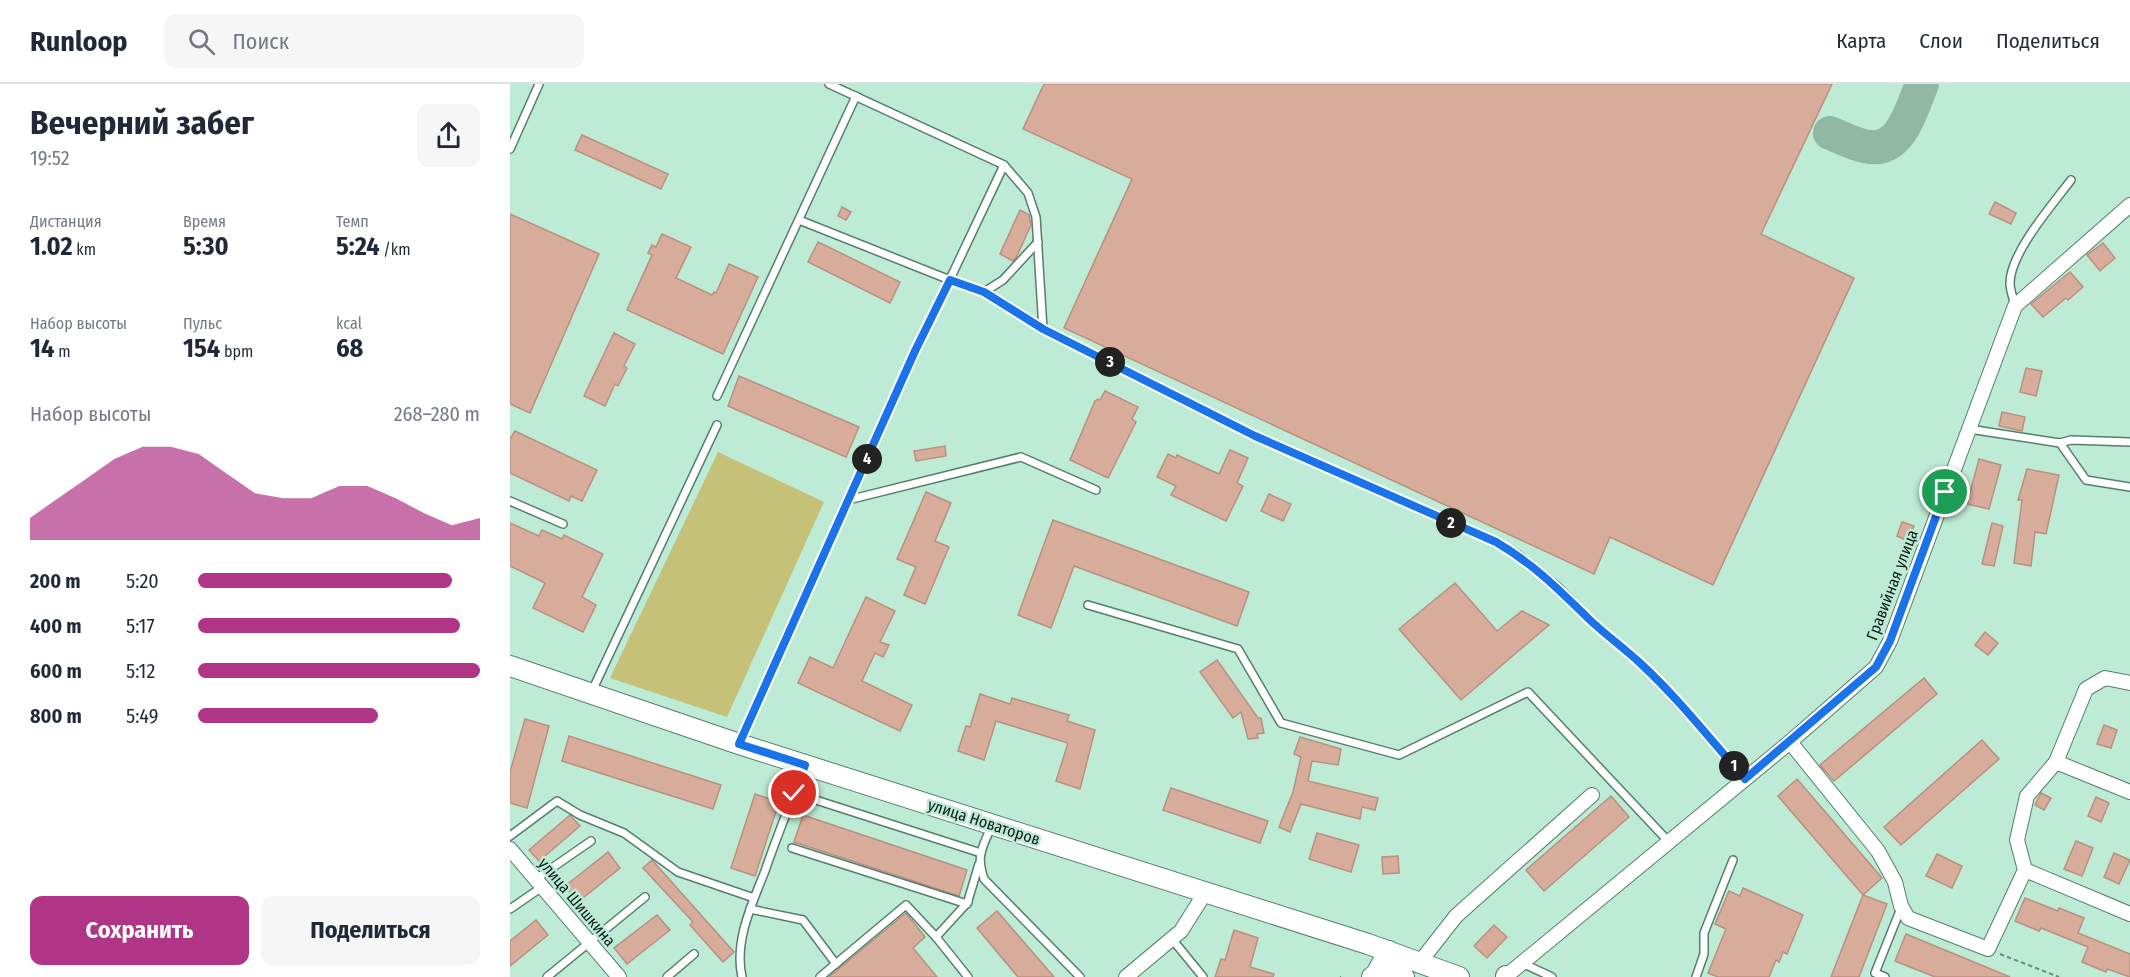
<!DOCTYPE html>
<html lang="ru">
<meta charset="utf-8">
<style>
:root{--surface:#fff;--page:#f6f6f7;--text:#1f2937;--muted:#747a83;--line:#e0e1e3;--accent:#b13587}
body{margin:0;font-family:"Fira Sans Condensed",sans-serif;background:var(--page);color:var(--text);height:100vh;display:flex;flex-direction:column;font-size:22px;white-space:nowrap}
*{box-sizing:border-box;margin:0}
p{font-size:20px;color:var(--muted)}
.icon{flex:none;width:33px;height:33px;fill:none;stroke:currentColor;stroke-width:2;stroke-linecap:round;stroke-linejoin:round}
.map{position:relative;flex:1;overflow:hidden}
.details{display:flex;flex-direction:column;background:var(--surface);width:510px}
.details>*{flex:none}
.pin{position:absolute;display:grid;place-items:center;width:51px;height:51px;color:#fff;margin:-26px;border:3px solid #fff;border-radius:50%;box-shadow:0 2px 6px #0007}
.km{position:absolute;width:30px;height:30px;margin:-15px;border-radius:50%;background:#222;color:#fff;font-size:16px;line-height:30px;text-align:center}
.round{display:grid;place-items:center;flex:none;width:63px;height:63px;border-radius:12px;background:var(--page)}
.summary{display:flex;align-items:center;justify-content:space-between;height:102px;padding:0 30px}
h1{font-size:33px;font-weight:700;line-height:45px}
.figures{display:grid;grid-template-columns:repeat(3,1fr);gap:9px;height:102px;padding:6px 30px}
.figures div{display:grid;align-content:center}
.figures b{font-size:26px;font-weight:700}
.figures small{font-size:16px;font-weight:400}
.figures p{font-size:16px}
.chart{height:168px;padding:12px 30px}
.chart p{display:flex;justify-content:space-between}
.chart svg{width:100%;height:108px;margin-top:6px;fill:var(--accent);opacity:.7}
.primary-button{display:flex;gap:12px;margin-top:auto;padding:12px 30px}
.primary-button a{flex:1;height:69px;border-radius:12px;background:var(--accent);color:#fff;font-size:24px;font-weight:700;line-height:69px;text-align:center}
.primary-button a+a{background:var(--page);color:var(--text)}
ul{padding:0 30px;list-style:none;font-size:20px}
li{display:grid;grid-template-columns:96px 72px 1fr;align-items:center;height:45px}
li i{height:15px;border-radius:8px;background:var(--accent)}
header{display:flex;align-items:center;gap:36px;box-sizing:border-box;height:84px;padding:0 30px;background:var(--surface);border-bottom:2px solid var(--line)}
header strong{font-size:28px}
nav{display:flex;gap:33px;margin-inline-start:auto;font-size:21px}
.search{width:420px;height:54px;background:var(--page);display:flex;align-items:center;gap:15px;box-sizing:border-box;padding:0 21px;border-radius:12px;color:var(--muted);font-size:22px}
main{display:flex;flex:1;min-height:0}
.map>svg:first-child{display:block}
.green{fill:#c6c178}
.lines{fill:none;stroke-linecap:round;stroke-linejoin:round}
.taxiway{stroke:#90b8a5;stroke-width:34}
.building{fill:#d8ad9b;stroke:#ba907f;stroke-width:1.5}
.lane-casing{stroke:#557f6c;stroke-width:10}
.street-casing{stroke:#557f6c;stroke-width:16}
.secondary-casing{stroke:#557f6c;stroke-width:22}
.path{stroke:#6c8e7f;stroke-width:2;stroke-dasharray:4.5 3;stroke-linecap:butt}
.lane{stroke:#fff;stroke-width:7}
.street{stroke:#fff;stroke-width:14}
.secondary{stroke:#fff;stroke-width:20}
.route-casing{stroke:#fff;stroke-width:12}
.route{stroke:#1a73e8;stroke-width:8}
.labels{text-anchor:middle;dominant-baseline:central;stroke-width:5;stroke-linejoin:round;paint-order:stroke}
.street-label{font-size:16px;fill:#0b1d16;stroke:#bdebd5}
</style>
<header>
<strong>Runloop</strong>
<div class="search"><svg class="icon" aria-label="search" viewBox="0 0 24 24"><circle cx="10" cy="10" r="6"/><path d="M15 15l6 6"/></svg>Поиск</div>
<nav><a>Карта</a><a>Слои</a><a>Поделиться</a></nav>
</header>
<main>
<section class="details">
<div class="summary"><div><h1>Вечерний забег</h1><p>19:52</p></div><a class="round"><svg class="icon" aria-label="share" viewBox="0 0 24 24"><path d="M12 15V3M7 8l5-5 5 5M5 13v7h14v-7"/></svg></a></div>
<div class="figures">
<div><p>Дистанция</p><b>1.02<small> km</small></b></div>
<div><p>Время</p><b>5:30</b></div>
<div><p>Темп</p><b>5:24<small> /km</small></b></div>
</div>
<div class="figures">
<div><p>Набор высоты</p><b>14<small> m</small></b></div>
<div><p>Пульс</p><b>154<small> bpm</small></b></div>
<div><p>kcal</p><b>68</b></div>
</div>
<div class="chart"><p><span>Набор высоты</span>268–280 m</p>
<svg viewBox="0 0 160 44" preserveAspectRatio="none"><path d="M0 44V35L10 27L20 19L30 11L40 6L50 6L60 9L70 17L80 25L90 27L100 27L110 22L120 22L130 27L140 33L150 38L160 35V44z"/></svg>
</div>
<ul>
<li><b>200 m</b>5:20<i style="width:90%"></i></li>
<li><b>400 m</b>5:17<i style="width:93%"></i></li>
<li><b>600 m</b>5:12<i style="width:100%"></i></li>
<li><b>800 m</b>5:49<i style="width:64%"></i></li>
</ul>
<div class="primary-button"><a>Сохранить</a><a>Поделиться</a></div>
</section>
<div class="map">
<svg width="1620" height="893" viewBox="0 0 1620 893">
<rect width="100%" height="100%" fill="#bdebd5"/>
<polygon class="green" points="208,368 314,418 217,633 100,594"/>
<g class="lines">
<path class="taxiway" d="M1320 49C1333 54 1347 62 1360 63 1392 67 1402 23 1412 0"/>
</g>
<g class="building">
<polygon points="534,0 1322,0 1251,150 1344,194 1203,501 1100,453 1084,490 554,244 622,95 513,45"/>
<polygon points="72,51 158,90 151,105 65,66"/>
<polygon points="1485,118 1506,129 1501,140 1479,130"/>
<polygon points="332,123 341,128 336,136 328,132"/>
<polygon points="510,126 519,131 521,141 507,172 503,177 490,170"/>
<polygon points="0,130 89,170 20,329 0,320"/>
<polygon points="152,150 181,163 166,194 202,211 204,208 206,209 219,180 248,193 213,270 117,226 142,171 138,169 142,161 146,163"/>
<polygon points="308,158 390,198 380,219 298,178"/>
<polygon points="1593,159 1605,174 1590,187 1577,171"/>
<polygon points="1560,188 1573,203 1558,216 1556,214 1533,233 1521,220"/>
<polygon points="104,249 125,260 114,282 117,284 108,302 105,300 95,322 74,312"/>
<polygon points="1516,284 1532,287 1526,312 1510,308"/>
<polygon points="229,292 349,343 336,373 218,322"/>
<polygon points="595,307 628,323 622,335 626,338 598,394 560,376 585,317 588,315 590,316"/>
<polygon points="1492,328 1515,333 1512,347 1489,342"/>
<polygon points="5,347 87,386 72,417 61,412 59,417 0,389 0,355"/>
<polygon points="435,362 436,372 406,377 404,367"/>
<polygon points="720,366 738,374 727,399 733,402 716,437 661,411 666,402 647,393 658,370 666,374 667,371 709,390"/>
<polygon points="1469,375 1491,381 1479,425 1457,420"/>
<polygon points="1517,385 1549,391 1536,450 1525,448 1521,482 1504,479 1512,416 1508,416"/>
<polygon points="416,408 441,419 425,457 439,463 415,520 394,511 406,483 387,475"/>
<polygon points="759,410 781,420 773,437 751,427"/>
<polygon points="543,436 739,508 727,542 564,482 541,544 508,531"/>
<polygon points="1392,438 1404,442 1398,457 1387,452"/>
<polygon points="0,439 29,452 32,446 52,455 54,451 93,470 72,513 86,521 73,548 23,524 35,499 0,482"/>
<polygon points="1482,439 1493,442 1484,482 1472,480"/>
<polygon points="945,499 987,547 1012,527 1039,541 951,616 889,545"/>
<polygon points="356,513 385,527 370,558 379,561 373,573 365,569 352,597 402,621 390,647 288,599 300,573 323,584"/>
<polygon points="1475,548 1488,559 1478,571 1465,561"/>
<polygon points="707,576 748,634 751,634 754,649 747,650 748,654 738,655 731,628 723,634 690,588"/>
<polygon points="1414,594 1427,610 1324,697 1310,681"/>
<polygon points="470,610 500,620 502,614 559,631 557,637 585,646 570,705 546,697 558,659 486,637 474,676 448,667 456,642 460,643"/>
<polygon points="15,635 39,642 17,724 0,719 0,688"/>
<polygon points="1594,641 1607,646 1601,664 1587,660"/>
<polygon points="59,652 211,701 203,725 52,677"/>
<polygon points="790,653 831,665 828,681 802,677 798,697 868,714 865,726 852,723 850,735 791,720 780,748 769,743 783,708 791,673 784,670"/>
<polygon points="1472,656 1489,675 1391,761 1374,743"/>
<polygon points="1287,695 1372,794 1353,811 1268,712"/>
<polygon points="661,704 758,737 750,759 653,726"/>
<polygon points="1531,709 1541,714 1534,726 1525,721"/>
<polygon points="245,710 269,718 245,792 221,784"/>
<polygon points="1101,712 1119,733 1034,807 1016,786"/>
<polygon points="1586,713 1599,719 1591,738 1578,732"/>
<polygon points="60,731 70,742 29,777 19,766"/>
<polygon points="293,731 457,786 449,812 284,758"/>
<polygon points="807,749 849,761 841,788 799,775"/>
<polygon points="1566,757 1583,764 1572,792 1554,785"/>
<polygon points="98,768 110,784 68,818 55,802"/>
<polygon points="1604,769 1620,776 1609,800 1594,793"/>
<polygon points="1427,770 1452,782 1442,804 1416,792"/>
<polygon points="888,772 889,789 873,790 872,773"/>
<polygon points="142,776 224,868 213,878 180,841 183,838 133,784"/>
<polygon points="1233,804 1293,831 1277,870 1273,868 1269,878 1266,876 1259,893 1208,893 1198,889 1216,845 1205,840 1219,807 1230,812"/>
<polygon points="1353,811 1377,820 1349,893 1321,893"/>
<polygon points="1515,814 1548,827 1549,824 1574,834 1568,849 1620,870 1620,893 1597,885 1596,888 1572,878 1578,863 1531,844 1529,847 1505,837"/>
<polygon points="487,827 544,893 508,893 467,844"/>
<polygon points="396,829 415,853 403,864 427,893 319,893"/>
<polygon points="147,831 160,846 117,880 104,864"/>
<polygon points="26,836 38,851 0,882 0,857"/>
<polygon points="984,841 997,853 977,874 964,862"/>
<polygon points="724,846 748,854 740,883 764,890 763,893 705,893 711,875 715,876"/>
<polygon points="1396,850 1500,893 1425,893 1385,877"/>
</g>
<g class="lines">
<g class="lane-casing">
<g id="lane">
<polyline points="0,65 29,0"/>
<polyline points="494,81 518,109 526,133 533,245"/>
<polyline points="289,136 440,196 474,208 533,245 745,352 986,458 1007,470 1048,503 1082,538 1131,579 1183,635 1235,695"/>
<polyline points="474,208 493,196 528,158"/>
<path d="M1505 221C1503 214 1500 206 1500 199 1500 169 1543 120 1561 96"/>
<polyline points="207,312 346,12"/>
<polyline points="1459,345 1550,359 1561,356 1620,358"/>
<polyline points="1550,359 1576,396 1620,403"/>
<polyline points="338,416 511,373 586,406"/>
<polyline points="0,417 53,440"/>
<polyline points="578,521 728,565 771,639 889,671 1018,608 1158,757"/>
<polyline points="82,607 207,341"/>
<polyline points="230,658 406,267 494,81 319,0"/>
<polyline points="284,709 471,769"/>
<path d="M481 743C472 765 466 771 474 795L570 893"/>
<polyline points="0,752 47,717 70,731 114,749 168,788 244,814"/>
<polyline points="282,764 457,820 469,780"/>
<polyline points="26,795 81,757"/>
<polyline points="0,825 32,803"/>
<polyline points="240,825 293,836 326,880"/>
<polyline points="426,853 458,818"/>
<polyline points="662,855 693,893"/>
<polyline points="1012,879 1042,893"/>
<polyline points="37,893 135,813"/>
<polyline points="157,893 184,870"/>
<path d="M232 893C224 857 242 820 255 787 267 752 281 718 294 683"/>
<polyline points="310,893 396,821 426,853 458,893"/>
<polyline points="1186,893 1194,870 1194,849 1223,776"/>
<polyline points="1375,893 1365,889 1391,824"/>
</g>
</g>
<g class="street-casing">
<g id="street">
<polyline points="1280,658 1368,767 1385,798 1391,822 1398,834 1478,865 1515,786 1507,756 1517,712 1546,678 1576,605 1595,594 1620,599"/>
<polyline points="1546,678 1620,708"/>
<polyline points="0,765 109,893"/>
<polyline points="1515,786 1620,830"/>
<polyline points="910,878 946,832 1082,711"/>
<polyline points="616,893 671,847 695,809"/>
<polyline points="995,893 1280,658 1366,583 1380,557 1505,222 1620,121"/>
</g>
</g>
<g class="secondary-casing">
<g id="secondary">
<polyline points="0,582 229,660 858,860 949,893"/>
<polyline points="872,865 880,886 894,893"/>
<polyline points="862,893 866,890 879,867"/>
<polyline points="996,893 996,892"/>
</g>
</g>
<g class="path">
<polyline points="1490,870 1549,893"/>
<polyline points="830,893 831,893"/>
</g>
<use href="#lane" class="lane"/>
<use href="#street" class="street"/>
<use href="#secondary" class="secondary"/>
</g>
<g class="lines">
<g class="route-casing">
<path id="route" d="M284 709 295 681 229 660 405 267 440 196 474 208 533 245 745 352 986 458C1025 481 1049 506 1081 537 1097 552 1114 564 1130 579 1168 614 1201 656 1235 695L1366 583 1380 557 1435 408"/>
</g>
<use href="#route" class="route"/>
</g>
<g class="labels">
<g class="street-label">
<text transform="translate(1382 501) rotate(-69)">Гравийная улица</text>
<text transform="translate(474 738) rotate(18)">улица Новаторов</text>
<text transform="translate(67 818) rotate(50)">улица Шишкина</text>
</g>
</g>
</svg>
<div class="pin" style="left:1435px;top:408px;background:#1e9e55"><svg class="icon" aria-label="arrive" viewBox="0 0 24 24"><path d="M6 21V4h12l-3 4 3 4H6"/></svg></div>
<div class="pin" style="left:284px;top:709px;background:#d93025"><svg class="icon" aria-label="check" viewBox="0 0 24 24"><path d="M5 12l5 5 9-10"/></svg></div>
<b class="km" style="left:1224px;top:682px">1</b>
<b class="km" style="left:941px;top:439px">2</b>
<b class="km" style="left:600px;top:278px">3</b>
<b class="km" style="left:357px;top:375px">4</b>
</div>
</main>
